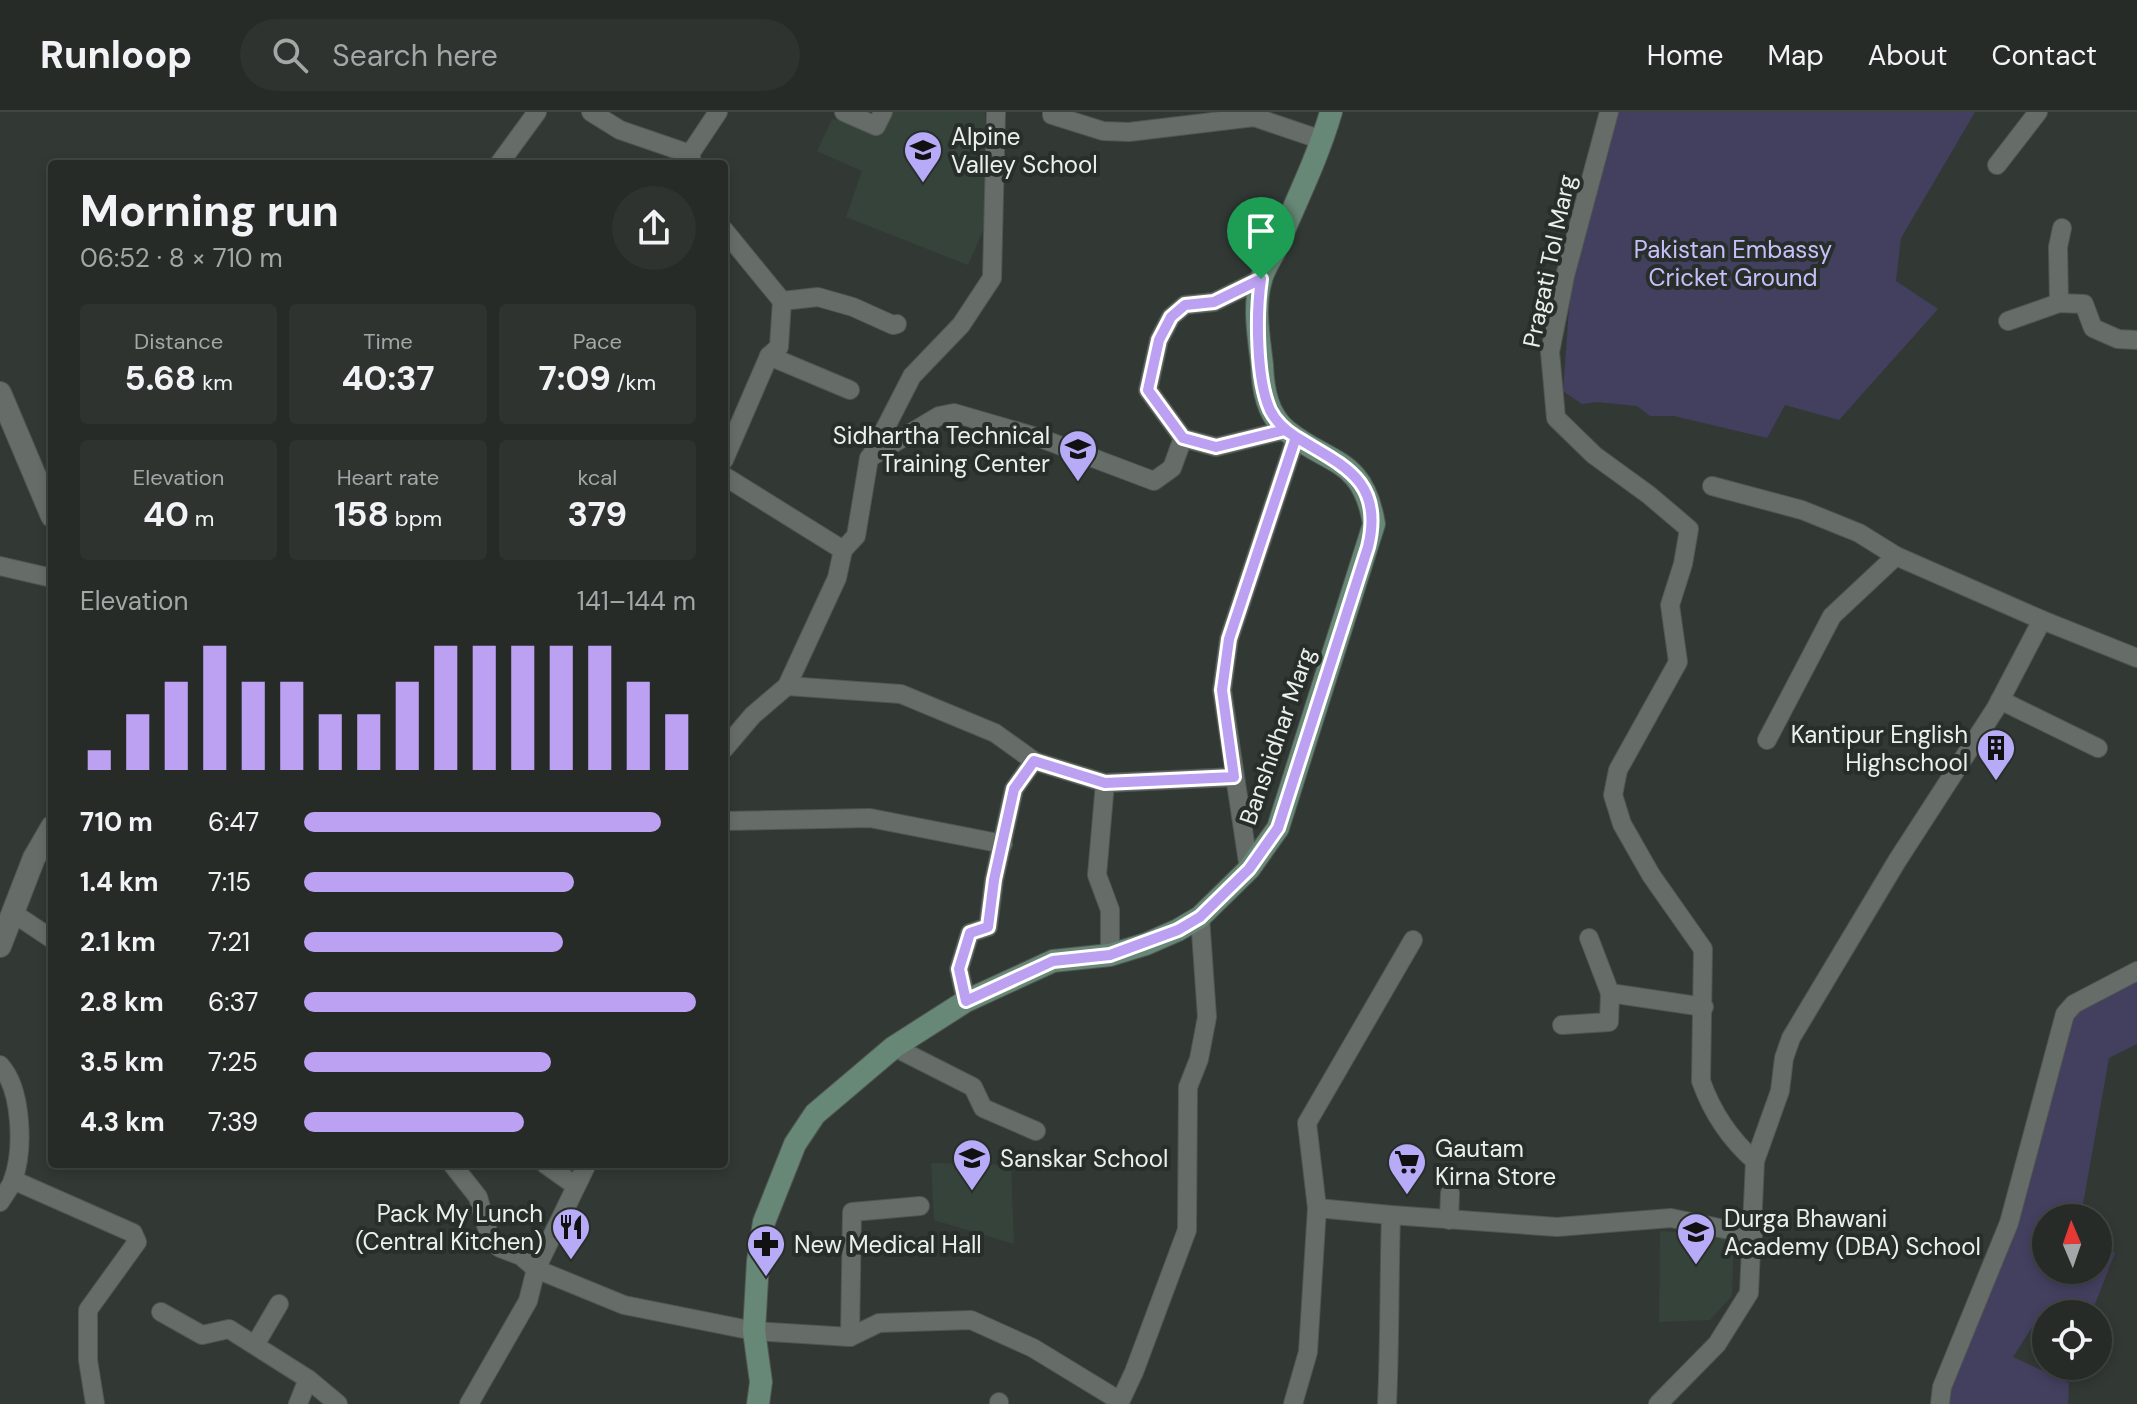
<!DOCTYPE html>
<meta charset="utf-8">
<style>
:root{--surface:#262b28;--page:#2e3330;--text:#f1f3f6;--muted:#a4a7a8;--line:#424745;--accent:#bca0f2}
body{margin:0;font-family:"DM Sans",sans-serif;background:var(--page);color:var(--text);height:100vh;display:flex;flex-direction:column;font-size:30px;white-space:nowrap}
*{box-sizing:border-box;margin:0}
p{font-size:26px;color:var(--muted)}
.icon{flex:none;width:44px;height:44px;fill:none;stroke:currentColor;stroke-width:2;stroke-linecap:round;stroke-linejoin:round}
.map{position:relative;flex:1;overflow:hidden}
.details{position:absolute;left:48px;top:48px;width:680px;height:1008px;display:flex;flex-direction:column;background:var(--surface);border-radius:8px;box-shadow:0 4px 12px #0003,0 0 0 2px var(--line)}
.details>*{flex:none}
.needle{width:52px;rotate:358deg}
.controls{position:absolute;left:2032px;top:1092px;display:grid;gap:16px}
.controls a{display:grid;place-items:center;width:80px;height:80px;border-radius:50%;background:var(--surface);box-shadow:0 4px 12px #0003,0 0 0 2px var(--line);font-size:40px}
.pin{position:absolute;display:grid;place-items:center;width:68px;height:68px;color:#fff;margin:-82px -34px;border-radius:50% 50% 50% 0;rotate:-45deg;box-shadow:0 0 8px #0007}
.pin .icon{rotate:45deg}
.round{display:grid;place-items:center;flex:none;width:84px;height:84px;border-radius:42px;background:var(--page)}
.headline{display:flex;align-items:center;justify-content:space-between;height:136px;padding:0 32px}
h1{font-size:44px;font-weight:700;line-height:60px}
.stats{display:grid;grid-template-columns:repeat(3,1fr);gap:12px;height:136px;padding:8px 32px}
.stats div{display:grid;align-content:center;border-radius:8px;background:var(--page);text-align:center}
.stats b{font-size:34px;font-weight:700}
.stats small{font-size:22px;font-weight:400}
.stats p{font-size:22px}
.chart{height:224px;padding:16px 32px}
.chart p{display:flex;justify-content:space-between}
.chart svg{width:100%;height:144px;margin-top:8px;stroke:var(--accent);stroke-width:6}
ul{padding:0 32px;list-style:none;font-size:26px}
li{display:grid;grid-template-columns:128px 96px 1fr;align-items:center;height:60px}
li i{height:20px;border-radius:10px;background:var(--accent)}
header{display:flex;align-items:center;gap:48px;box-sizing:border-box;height:112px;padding:0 40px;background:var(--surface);border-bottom:2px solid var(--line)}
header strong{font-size:38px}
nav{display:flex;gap:44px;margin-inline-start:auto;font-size:28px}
.search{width:560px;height:72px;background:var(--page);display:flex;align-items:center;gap:20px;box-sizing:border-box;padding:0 28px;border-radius:44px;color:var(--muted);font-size:30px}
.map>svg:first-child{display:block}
.built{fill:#36433b}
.green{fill:#433f5f}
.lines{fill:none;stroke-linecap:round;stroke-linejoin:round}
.minor-casing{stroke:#515652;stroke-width:20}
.tertiary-casing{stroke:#515652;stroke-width:24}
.secondary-casing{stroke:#515652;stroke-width:24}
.minor{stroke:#666d69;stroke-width:18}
.tertiary{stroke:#666d69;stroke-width:22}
.secondary{stroke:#678876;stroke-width:22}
.route-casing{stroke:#fff;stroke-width:16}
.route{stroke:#bca0f2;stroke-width:10}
.labels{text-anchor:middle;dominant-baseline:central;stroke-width:8;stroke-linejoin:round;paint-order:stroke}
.poi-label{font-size:24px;fill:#ecf0ed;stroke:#282f2b;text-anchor:start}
.park-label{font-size:24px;fill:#c7bffb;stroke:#282f2b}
.street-label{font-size:24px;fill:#ecf0ed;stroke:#282f2b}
</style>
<header>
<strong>Runloop</strong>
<div class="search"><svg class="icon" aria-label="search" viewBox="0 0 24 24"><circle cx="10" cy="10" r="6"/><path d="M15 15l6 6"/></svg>Search here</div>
<nav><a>Home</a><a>Map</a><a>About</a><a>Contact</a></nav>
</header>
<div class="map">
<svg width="2137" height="1292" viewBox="0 0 2137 1292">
<rect width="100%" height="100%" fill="#323935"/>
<g class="built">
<polygon points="892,0 985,0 987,109 968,153 846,105 862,59 817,39 832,7 878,18"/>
<polygon points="931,1051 1011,1053 1014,1132 934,1108"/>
<polygon points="1660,1119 1734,1124 1732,1184 1710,1208 1659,1210"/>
</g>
<g class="green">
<polygon points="1616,0 1975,0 1901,126 1896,169 1938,197 1839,308 1785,293 1767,326 1674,304 1650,304 1637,294 1597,290 1582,292 1563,279 1570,183 1601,44"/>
<polygon points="2137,851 2137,932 2109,946 2081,1103 2084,1106 2046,1106 2046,1158 2098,1158 2098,1122 2115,1141 2091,1202 2041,1201 2013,1245 2069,1271 2068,1292 1940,1292 2074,892"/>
</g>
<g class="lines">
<g class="minor-casing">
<g id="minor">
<polyline points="591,0 620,18 690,42"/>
<polyline points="844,0 876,14 883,0"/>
<polyline points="1052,0 1052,3 1103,19 1129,20 1254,5 1322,28"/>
<path d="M1609 0 1565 164 1550 240 1556 306 1594 343 1649 383 1689 417 1683 452 1670 493 1678 550 1618 658 1613 683 1622 712 1651 763 1703 837 1701 969C1712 1000 1731 1028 1755 1049"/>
<polyline points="499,52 537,0"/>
<polyline points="693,52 690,42 718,0"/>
<polyline points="1997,53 2038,0"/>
<polyline points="724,118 782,189 779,235 769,244 724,348"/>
<polyline points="782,189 818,185 853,195 893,213 897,212"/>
<polyline points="2059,191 2058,135 2062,116"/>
<polyline points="2008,209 2059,191 2084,192 2093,216 2118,227 2137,228"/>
<polyline points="769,244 850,278"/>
<polyline points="1183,326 1216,335 1285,318"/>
<polyline points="871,344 912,264 961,213 992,166 996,0"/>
<polyline points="724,364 843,438 856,424 869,346 939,304 954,301 1040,326 1154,369 1172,356 1183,326 1148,278 1159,228 1171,205 1185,193 1214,190 1261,167"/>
<polyline points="1712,374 1802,398 1859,421 1896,444 2042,508 2137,546"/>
<polyline points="0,454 52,466"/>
<polyline points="787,574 901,582 995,621 1034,649"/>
<polyline points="2000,588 2098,636"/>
<polyline points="1767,628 1832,504 1896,444"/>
<polyline points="724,637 753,603 787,574 837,466 843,438"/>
<polyline points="724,709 870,706 1003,732"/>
<polyline points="1249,757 1222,578 1229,527 1296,325"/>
<polyline points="13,801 52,827"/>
<polyline points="1589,826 1610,881 1704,895"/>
<polyline points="1110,843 1110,798 1097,763 1105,671 1234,665"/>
<polyline points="966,889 959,857 970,821 988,815 994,768 1014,677 1034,649 1105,671"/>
<polyline points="1562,913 1609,910 1610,881"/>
<polyline points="894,935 973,975 983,996 1036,1019"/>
<path d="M0 953C22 977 24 1037 13 1068 11 1075 4 1083 0 1090"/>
<polyline points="452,1052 478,1085 490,1127 500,1136 521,1144 536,1157 624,1193 754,1219 850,1225 879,1211 971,1208 1033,1236 1120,1289"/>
<polyline points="545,1052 576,1074"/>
<polyline points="13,1068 133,1121 137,1130 88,1198 88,1248 95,1292"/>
<path d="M1317 1096 1391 1103C1389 1166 1390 1229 1387 1292"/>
<polyline points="1391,1103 1557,1115 1671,1106 1753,1123"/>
<polyline points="1449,1108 1450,1081"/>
<polyline points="161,1200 202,1223 229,1217 308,1267 338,1292"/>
<polyline points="850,1225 852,1100 920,1094"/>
<polyline points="255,1233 279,1192"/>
<polyline points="298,1292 308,1267"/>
<polyline points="469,1292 528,1189 536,1157 587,1052"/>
<polyline points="999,1292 999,1290"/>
<polyline points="1119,1292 1134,1260 1187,1118 1188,975 1199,947 1207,905 1200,805"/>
<polyline points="1293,1292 1308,1240 1317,1096 1307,1011 1413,828"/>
<polyline points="1658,1292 1717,1232 1749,1181 1755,1049 1780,979 1784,946 1791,926 1897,749 1996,596 2042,508"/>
<polyline points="1940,1292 1942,1275 2009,1111 2065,902 2074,892 2137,859"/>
</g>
</g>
<g class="tertiary-casing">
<g id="tertiary">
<polyline points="0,281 52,404"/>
<polyline points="0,834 34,746 52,715"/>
</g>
</g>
<g class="secondary-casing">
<path id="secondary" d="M758 1292 761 1270 754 1219 758 1149 764 1110 795 1032 815 1002 894 935 966 889 1053 849 1110 843 1146 832 1178 818 1200 805 1249 757 1278 716 1374 412C1363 345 1329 353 1287 319 1267 303 1263 277 1262 253 1259 226 1253 195 1261 168 1264 155 1274 143 1279 130 1297 87 1318 45 1331 0"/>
</g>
<use href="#minor" class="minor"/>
<use href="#tertiary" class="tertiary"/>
<use href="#secondary" class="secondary"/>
</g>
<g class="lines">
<g class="route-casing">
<path id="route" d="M1261 167C1256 201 1256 267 1270 298 1276 310 1285 318 1296 325L1229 527 1222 578 1234 665 1105 671 1034 649 1014 677 994 768 988 815 970 821 959 857 966 889 1053 849 1110 843 1178 818 1200 805 1249 757 1278 716 1368 435C1386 362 1334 351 1285 318L1216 335 1183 326 1148 278 1159 228 1171 205 1185 193 1214 190 1261 167"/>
</g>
<use href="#route" class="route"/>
</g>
<defs>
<g id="school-pin" transform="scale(2)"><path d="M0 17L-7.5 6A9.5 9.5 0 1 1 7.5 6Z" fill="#b7abf8" stroke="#282f2b"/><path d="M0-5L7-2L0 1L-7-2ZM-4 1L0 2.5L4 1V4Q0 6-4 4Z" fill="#111"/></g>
<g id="university-pin" transform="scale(2)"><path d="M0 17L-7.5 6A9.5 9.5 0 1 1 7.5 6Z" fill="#b7abf8" stroke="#282f2b"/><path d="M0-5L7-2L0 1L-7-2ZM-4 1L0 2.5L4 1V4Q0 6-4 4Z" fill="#111"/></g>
<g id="building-pin" transform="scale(2)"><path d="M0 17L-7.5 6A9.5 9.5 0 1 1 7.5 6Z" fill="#b7abf8" stroke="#282f2b"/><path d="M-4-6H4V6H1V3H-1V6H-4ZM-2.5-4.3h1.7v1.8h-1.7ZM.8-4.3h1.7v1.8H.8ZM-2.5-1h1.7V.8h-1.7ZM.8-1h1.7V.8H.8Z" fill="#111"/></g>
<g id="supermarket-pin" transform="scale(2)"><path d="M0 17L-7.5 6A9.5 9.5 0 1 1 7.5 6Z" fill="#b7abf8" stroke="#282f2b"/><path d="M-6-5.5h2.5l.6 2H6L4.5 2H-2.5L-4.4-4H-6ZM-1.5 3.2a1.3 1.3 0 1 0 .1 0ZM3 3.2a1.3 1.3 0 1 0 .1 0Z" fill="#111"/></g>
<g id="restaurant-pin" transform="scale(2)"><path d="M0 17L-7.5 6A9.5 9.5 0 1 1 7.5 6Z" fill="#b7abf8" stroke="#282f2b"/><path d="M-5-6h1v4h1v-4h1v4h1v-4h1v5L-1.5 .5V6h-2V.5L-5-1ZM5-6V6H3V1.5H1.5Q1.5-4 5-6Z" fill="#111"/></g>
<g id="pharmacy-pin" transform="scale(2)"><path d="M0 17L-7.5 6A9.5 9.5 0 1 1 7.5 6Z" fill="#b7abf8" stroke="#282f2b"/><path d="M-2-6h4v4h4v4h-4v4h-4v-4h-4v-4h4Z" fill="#111"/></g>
</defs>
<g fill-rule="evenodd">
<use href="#school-pin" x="923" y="38"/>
<use href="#university-pin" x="1078" y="337"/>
<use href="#building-pin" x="1996" y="636"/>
<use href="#school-pin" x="972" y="1046"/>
<use href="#supermarket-pin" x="1407" y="1050"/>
<use href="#restaurant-pin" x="571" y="1115"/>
<use href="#school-pin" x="1696" y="1120"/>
<use href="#pharmacy-pin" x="766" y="1132"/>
</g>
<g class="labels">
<g class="poi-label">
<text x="951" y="24">Alpine<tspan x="951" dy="28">Valley School</tspan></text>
<text x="1050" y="323" text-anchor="end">Sidhartha Technical<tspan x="1050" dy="28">Training Center</tspan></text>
<text x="1968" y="622" text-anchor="end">Kantipur English<tspan x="1968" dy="28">Highschool</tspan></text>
<text x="1435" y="1036">Gautam<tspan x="1435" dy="28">Kirna Store</tspan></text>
<text x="1000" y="1046">Sanskar School</text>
<text x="543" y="1101" text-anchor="end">Pack My Lunch<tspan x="543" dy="28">(Central Kitchen)</tspan></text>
<text x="1724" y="1106">Durga Bhawani<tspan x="1724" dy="28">Academy (DBA) School</tspan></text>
<text x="794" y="1132">New Medical Hall</text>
</g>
<g class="park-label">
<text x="1733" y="137">Pakistan Embassy<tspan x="1733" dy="28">Cricket Ground</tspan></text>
</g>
<g class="street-label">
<text transform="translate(1549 149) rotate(-78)">Pragati Tol Marg</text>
<text transform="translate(1277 624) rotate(-71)">Banshidhar Marg</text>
</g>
</g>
</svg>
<div class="controls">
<a><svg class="needle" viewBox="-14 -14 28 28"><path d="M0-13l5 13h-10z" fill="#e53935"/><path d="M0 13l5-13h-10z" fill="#a4a7a8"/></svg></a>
<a><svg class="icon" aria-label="locate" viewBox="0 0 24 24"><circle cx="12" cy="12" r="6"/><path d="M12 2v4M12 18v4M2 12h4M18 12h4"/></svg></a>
</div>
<div class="pin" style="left:1261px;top:167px;background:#1e9e55"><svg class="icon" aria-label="arrive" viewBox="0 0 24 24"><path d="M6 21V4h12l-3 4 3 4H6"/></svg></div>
<section class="details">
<div class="headline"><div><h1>Morning run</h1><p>06:52 · 8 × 710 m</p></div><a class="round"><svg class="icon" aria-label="share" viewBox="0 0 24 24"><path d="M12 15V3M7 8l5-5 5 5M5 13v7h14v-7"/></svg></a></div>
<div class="stats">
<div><p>Distance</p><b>5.68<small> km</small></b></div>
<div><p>Time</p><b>40:37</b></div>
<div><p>Pace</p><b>7:09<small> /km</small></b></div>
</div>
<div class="stats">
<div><p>Elevation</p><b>40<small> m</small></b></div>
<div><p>Heart rate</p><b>158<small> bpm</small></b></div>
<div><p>kcal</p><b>379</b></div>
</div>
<div class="chart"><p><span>Elevation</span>141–144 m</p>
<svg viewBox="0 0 160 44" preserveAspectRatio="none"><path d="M5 44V38M15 44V27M25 44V17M35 44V6M45 44V17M55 44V17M65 44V27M75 44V27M85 44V17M95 44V6M105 44V6M115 44V6M125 44V6M135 44V6M145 44V17M155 44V27"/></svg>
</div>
<ul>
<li><b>710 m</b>6:47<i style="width:91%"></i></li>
<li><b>1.4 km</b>7:15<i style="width:69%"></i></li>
<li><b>2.1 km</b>7:21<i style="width:66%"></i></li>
<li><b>2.8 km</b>6:37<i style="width:100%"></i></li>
<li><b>3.5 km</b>7:25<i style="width:63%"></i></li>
<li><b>4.3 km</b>7:39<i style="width:56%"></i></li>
</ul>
</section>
</div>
